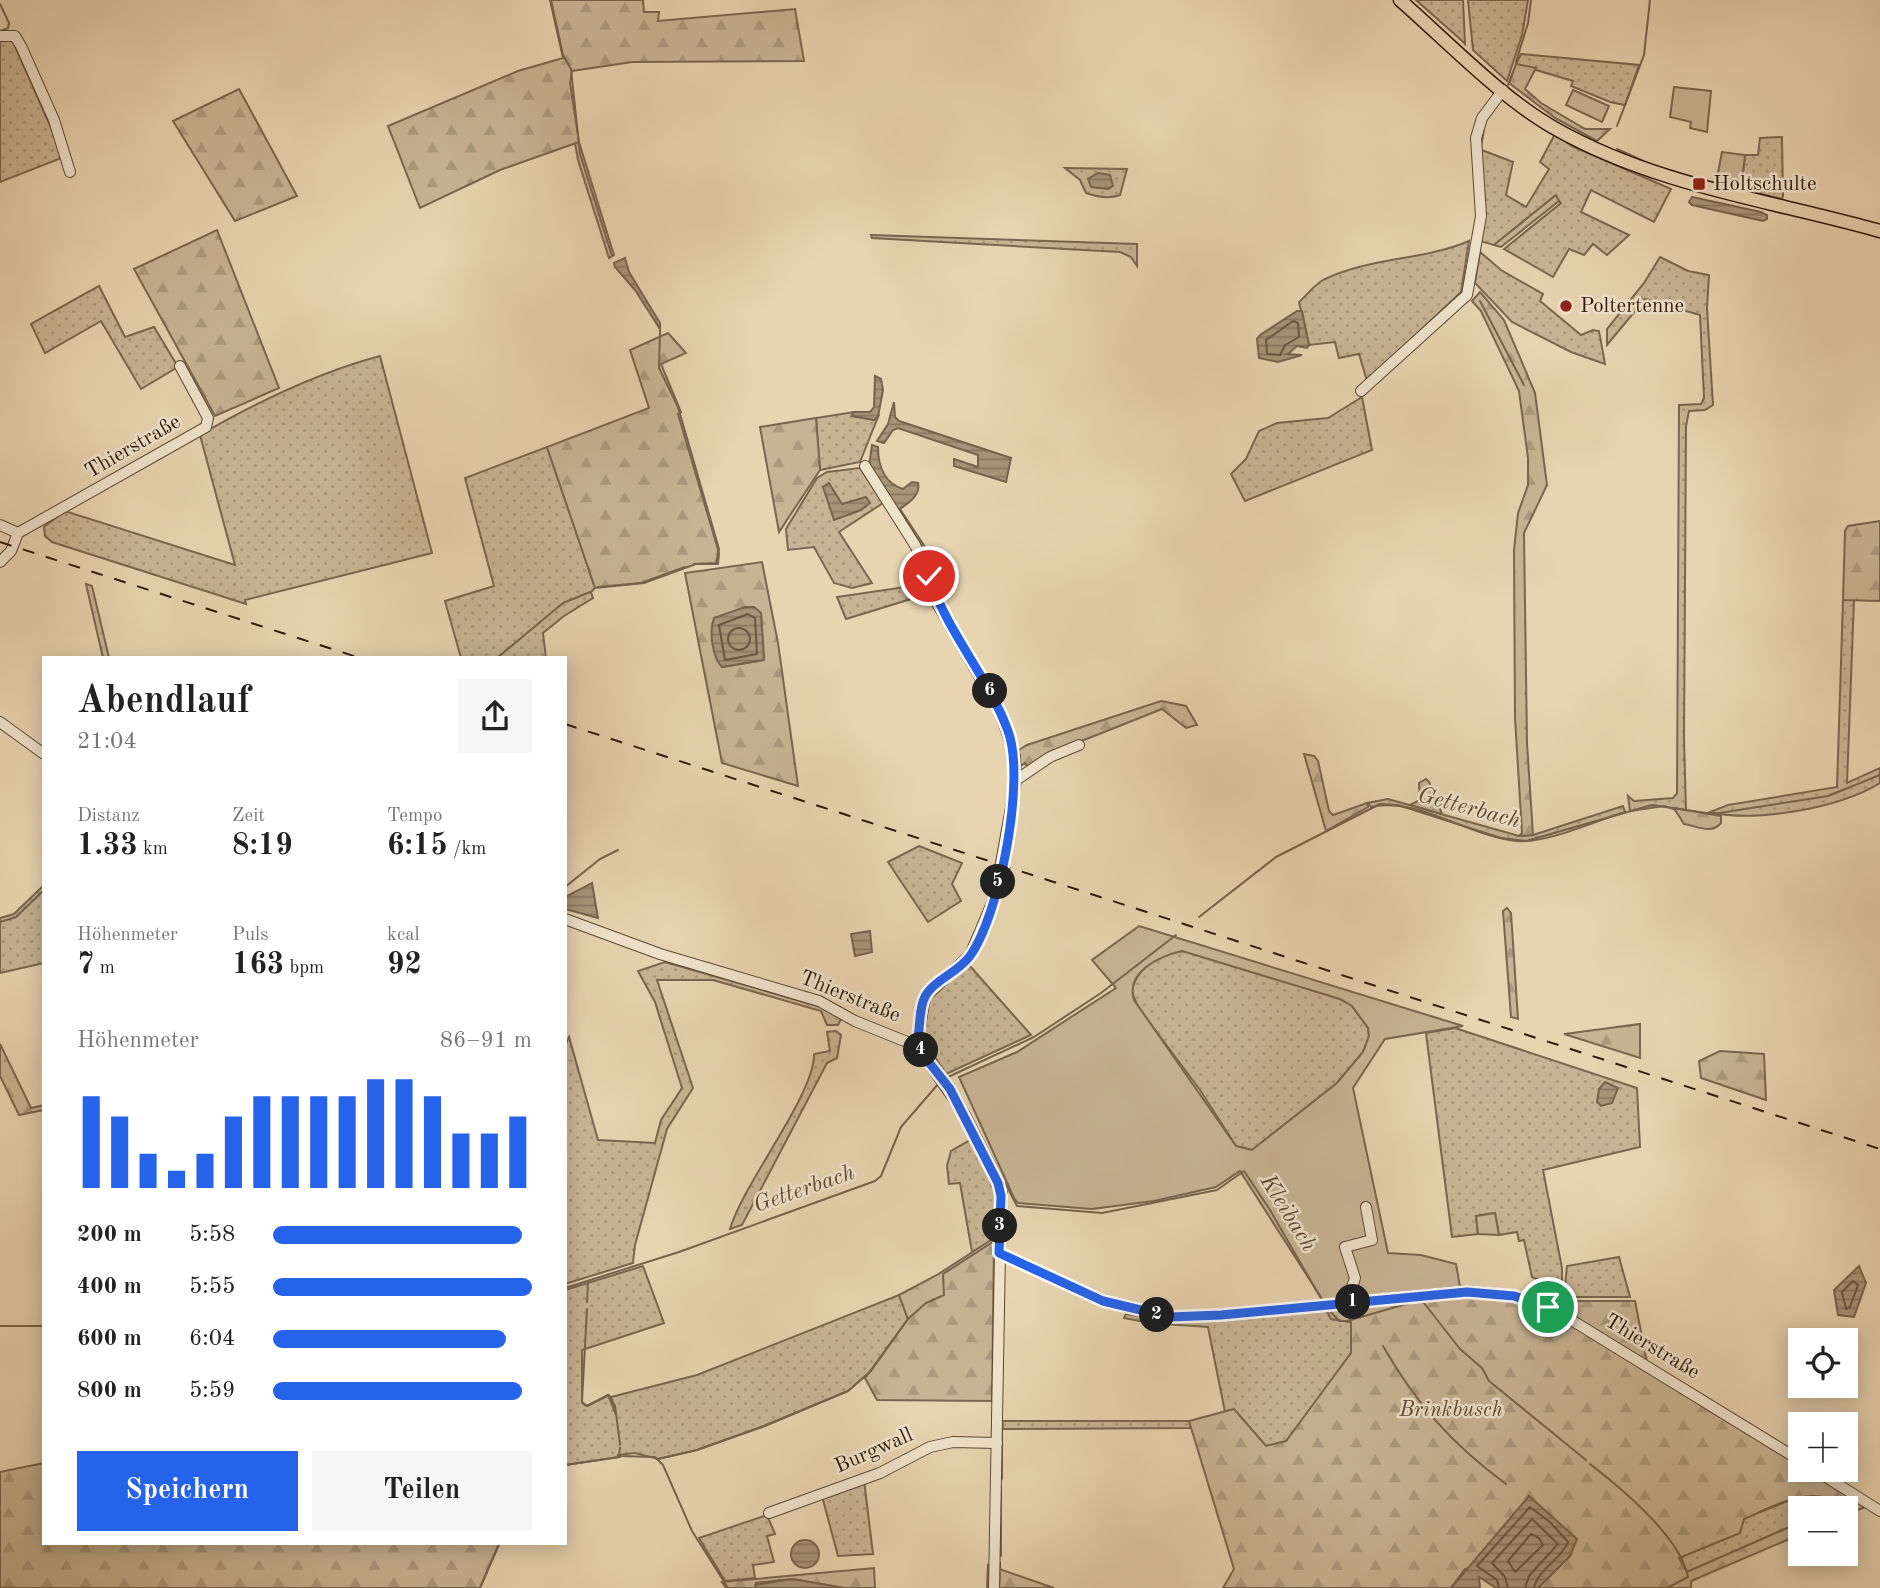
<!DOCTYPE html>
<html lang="de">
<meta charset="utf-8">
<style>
:root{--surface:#fff;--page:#f6f6f6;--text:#222;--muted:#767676;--accent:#2563eb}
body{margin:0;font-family:"Old Standard TT",serif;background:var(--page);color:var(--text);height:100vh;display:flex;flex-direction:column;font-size:26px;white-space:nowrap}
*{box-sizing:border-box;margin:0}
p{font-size:23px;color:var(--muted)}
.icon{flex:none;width:38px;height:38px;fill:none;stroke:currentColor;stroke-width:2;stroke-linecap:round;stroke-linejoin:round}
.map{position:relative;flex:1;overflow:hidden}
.details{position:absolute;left:42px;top:656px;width:525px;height:889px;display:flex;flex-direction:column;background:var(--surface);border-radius:0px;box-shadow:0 4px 18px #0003}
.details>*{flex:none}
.fabs{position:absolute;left:1788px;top:1328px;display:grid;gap:14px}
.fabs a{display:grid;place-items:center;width:70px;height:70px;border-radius:0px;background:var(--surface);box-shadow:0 4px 18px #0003;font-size:35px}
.pin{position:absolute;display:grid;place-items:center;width:60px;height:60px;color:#fff;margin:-30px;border:4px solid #fff;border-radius:50%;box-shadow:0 2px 7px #0007}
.km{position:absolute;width:35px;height:35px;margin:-18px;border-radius:50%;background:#222;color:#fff;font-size:19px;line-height:35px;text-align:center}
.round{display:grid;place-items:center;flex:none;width:74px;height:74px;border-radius:0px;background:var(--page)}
.overview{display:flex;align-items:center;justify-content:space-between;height:119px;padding:0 35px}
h1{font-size:38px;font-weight:800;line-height:52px}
.stats{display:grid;grid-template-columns:repeat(3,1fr);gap:10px;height:119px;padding:7px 35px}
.stats div{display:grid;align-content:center}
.stats b{font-size:30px;font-weight:800}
.stats small{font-size:19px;font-weight:400}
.stats p{font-size:19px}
.chart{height:196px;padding:14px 35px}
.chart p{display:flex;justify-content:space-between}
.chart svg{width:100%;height:126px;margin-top:7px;stroke:var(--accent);stroke-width:6}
.action{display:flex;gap:14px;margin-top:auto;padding:14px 35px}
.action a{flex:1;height:80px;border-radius:0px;background:var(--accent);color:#fff;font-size:28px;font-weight:800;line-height:80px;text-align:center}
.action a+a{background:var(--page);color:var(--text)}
ul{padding:0 35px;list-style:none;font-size:23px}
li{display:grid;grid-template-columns:112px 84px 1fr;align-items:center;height:52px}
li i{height:18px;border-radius:9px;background:var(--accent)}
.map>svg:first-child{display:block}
.grass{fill:url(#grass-dots);stroke:#7a664e;stroke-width:2}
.forest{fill:url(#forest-firs);stroke:#7a664e;stroke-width:2;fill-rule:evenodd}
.garden{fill:#c8b494;stroke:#7a664e;stroke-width:2;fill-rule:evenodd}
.water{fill:url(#water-rules);stroke:#77634c;stroke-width:2}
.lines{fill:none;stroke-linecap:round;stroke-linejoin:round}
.shore{stroke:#6a5640;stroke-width:2}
.stream{stroke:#77634c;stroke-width:2}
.minor-casing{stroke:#5c4833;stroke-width:12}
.major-casing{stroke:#2d1909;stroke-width:15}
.minor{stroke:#f0e3cc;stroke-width:10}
.major{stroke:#e8d4b1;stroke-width:12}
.rail{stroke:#2d1909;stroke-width:2;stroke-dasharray:12 12;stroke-linecap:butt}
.route-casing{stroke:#fff;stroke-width:14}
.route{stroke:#2563eb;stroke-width:9}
.poi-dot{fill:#8f2418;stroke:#f0e3cc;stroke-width:2.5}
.labels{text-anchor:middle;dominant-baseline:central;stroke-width:5;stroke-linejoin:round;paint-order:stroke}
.poi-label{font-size:21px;fill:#2d1909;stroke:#f0e3cc;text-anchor:start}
.street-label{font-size:21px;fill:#2d1909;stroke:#f0e3cc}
.park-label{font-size:21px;font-style:italic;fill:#5c4833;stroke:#f0e3cc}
.water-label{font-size:23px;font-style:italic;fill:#5e4a35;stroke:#f0e3cc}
</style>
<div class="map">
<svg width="1880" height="1588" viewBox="0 0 1880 1588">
<defs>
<pattern id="grass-dots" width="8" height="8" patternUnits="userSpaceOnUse" patternTransform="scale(1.75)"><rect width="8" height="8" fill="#c8b494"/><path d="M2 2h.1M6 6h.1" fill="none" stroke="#ac9a7e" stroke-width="1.8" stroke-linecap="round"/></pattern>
<pattern id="forest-firs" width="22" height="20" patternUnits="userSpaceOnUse" patternTransform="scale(1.75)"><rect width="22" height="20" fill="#c8b494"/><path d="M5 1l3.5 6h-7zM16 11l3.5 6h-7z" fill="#ac9a7e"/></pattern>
<pattern id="water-rules" width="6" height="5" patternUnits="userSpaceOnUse" patternTransform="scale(1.75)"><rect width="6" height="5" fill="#a89478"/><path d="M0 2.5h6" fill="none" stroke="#897861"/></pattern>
</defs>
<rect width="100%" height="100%" fill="#e8d4b1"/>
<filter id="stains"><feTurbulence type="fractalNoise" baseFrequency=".00286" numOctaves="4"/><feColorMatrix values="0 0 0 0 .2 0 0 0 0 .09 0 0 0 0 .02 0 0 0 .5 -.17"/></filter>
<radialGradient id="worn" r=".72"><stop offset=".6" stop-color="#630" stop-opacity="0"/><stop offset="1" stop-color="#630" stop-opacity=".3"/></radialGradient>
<g class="grass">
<polygon points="1416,0 1463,0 1465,44 1460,39"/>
<polygon points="1468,0 1528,0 1522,35 1507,81 1473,50"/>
<polygon points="10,35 64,157 0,182 0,39"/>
<polygon points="1521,54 1639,65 1625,105 1610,102 1571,86 1573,81 1516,64"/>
<polygon points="1555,134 1572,146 1671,189 1654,222 1591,190 1581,212 1629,235 1607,255 1593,244 1584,255 1569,249 1553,277 1504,249 1561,203 1555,196 1494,245 1480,241 1479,149 1513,162 1506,195 1526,207 1549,169 1540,162"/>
<polygon points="1782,137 1783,196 1782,199 1741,189 1745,155 1758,155 1760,138"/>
<polygon points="579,142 614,255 609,258 578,160 575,143"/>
<path d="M1065 168 1127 169 1120 195C1109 199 1097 197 1086 193L1080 180Z"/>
<polygon points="871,235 1137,244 1137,266 1131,257 1120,252 872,238"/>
<path d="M1469 241 1461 292 1367 381 1359 354 1339 358 1335 342 1309 345 1299 302C1307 295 1314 285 1323 280 1369 257 1422 261 1469 241Z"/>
<polygon points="1480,252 1501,270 1543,294 1540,301 1581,335 1593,330 1599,331 1605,364 1571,352 1512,322 1475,283"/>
<polygon points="1660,257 1688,271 1709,275 1707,308 1713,405 1705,410 1689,411 1686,426 1684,740 1686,810 1683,812 1664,806 1630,811 1628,796 1634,801 1673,798 1677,793 1679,405 1701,404 1704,398 1700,315 1645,299 1607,345 1607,329 1644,283"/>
<polygon points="99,286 125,337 154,327 178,367 141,389 101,321 45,353 31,324"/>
<path d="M380 356 432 553 245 600 246 604 52 542 45 536 44 527 65 511 235 565 200 435C257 402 316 373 380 356Z"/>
<polygon points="1362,397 1372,450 1245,501 1231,474 1246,459 1259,431 1277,423 1328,418"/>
<polygon points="854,412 852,416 874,420 878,417 860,462 820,470 816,418"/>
<polygon points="547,447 595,588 591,592 593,598 564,616 543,633 546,658 461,658 445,601 494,586 465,478"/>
<polygon points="860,468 883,503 839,532 872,583 852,588 834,583 814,547 788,550 786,529 817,478 827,472"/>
<polygon points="86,584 92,586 109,658 103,658"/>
<polygon points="912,586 924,595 846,619 837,597"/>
<path d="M1843 600H1854L1847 783 1880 768V783C1839 808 1755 823 1710 812L1728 805 1837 787Z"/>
<path d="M1388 799 1519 836 1533 835 1623 806 1625 812C1595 821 1546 844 1516 841 1471 837 1415 796 1371 807L1367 803Z"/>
<polygon points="919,846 962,863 952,884 961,901 928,922 888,862"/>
<polygon points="44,885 44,963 0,973 0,918 14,914"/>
<path d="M1189 951 1340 999 1352 1006 1368 1028 1369 1036 1363 1052 1337 1083 1252 1150 1236 1146 1200 1090 1138 1007 1132 992C1135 967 1165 950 1189 951Z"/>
<polygon points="665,962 821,1007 841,1019 838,1025 827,1025 821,1011 713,980 657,980 693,1088 667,1129 635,1245 633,1263 565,1284 565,1046 569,1037 598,1140 655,1143 661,1120 682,1088 655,1002 638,971"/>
<polygon points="969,965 1031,1035 946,1074 924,1040 925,1005 930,994"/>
<polygon points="1455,1028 1637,1088 1640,1147 1543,1170 1562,1268 1562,1282 1557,1287 1532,1277 1524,1240 1519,1241 1517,1232 1499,1235 1495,1213 1476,1216 1478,1234 1452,1237 1426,1033"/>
<path d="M836 1031 841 1035 837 1058 827 1063 742 1225 730 1229C744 1182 815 1094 814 1054L830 1051 827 1032Z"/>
<polygon points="972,1139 997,1196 994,1241 972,1252 960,1183 949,1184 947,1166 951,1151"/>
<polygon points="1619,1257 1630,1297 1564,1297 1567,1266"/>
<polygon points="643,1266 664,1323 582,1350 582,1403 587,1406 608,1395 616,1415 611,1397 697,1375 899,1295 908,1319 871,1371 848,1391 766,1425 697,1450 658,1459 635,1453 618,1455 619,1457 565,1465 565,1290"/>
<path d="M1326 1309 1331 1319 1351 1322V1353L1287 1441 1266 1446 1234 1410 1225 1412 1208 1327 1150 1323 1124 1318 1126 1314C1194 1328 1258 1315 1326 1309Z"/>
<polygon points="1002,1421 1189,1421 1191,1428 1003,1429"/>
<polygon points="864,1480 873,1554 838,1556 822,1496"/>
<polygon points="1795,1498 1832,1498 1841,1505 1833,1508 1801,1508 1801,1522 1687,1572 1678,1558 1740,1533 1743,1519"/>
<polygon points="767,1515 775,1534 767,1536 774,1562 753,1565 755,1578 725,1581 699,1538"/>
</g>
<g class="forest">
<polygon points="550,0 643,0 644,12 659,12 658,21 795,9 804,61 632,62 572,71 570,83 579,142 500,170 420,208 388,126 518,71 563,58"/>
<polygon points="1516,64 1536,68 1525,89 1541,103 1585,129 1610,129 1597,141 1555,118 1509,83"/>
<polygon points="239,89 297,196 235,221 173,121"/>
<polygon points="1556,195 1559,201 1501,247 1494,245"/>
<polygon points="217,230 279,388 215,416 134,269"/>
<polygon points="1480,292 1504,320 1535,393 1547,485 1524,533 1527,743 1533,835 1519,836 1522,833 1515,718 1514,550 1518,513 1528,485 1528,458 1519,391 1481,311 1472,301"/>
<polygon points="668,333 686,353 661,364 681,412 678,414 719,553 718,564 696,564 644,583 595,588 547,447 649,408 630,350"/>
<polygon points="816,418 820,470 779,532 760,427"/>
<polygon points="1880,521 1880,601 1843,600 1845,531 1848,526"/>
<path d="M762 562 778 643 798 786 722 763 685 573ZM741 611 761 614 764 660 722 667 714 618Z"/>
<polygon points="1161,701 1186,706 1197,725 1186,728 1162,709 1079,742 1028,768 1025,763 1019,767 1019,750 1027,745"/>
<polygon points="1304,754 1314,756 1318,761 1329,811 1333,815 1367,803 1368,807 1326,831"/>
<polygon points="1426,779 1429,782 1442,814 1410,805 1420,800 1419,783"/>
<path d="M1674 808 1721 816V823C1711 835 1697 826 1684 824Z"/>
<polygon points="1507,908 1511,913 1518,1019 1511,1017 1503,911"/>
<polygon points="1640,1024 1640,1058 1564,1034 1572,1033"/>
<polygon points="0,1044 31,1108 44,1105 44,1110 19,1115 0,1076"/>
<polygon points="1720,1051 1764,1054 1766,1100 1701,1078 1699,1061"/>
<polygon points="991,1240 994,1241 992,1401 877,1400 865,1378 908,1319 899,1295 937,1275"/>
<path d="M1467 1293 1498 1295 1547 1309 1801 1465V1470H1808L1865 1507 1846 1515V1508H1833L1841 1505C1812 1483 1772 1507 1744 1519L1740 1533 1679 1558 1687 1572 1801 1522V1534L1691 1581V1588H1538L1570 1556 1465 1569 1451 1588H1223L1234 1569 1189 1421 1234 1409 1266 1446 1286 1441 1351 1353V1322L1331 1319 1326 1309Z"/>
<polygon points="1550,1301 1635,1301 1647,1362"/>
<polygon points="44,1463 44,1544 499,1544 480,1588 0,1588 0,1472"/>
<polygon points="988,1565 1054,1588 987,1588"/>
<polygon points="874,1568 875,1588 844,1588 792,1579 756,1583 756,1588 726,1588 722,1582"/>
</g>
<g class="garden">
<polygon points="1674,87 1711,91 1707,132 1690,128 1691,122 1670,117"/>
<polygon points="1573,90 1609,106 1602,122 1566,105"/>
<polygon points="1722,152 1745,155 1741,189 1716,183"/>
<path d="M1139 926 1463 1026 1385 1039 1353 1088 1388 1253 1421 1255 1456 1264 1460 1287 1324 1302 1240 1171 1216 1187 1154 1201 1092 1209 1018 1203 1014 1198 959 1077 1017 1052 1116 988 1092 960ZM1182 951 1340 999 1352 1006 1368 1028 1369 1036 1363 1052 1337 1083 1252 1150 1236 1146 1134 1000C1125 972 1160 956 1182 951Z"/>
<polygon points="1495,1213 1499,1235 1478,1234 1476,1216"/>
</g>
<g class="water">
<polygon points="1098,173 1110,175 1113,186 1108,189 1091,187 1088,179"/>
<polygon points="1692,197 1761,212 1767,215 1767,219 1763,221 1692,205 1689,202"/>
<polygon points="625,258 629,272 660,323 660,329 635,290 615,267 614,263"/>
<polygon points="1297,311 1302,311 1309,345 1307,348 1297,346 1288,354 1302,355 1278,362 1259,358 1257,339 1260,335"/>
<polygon points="875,376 881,379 883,390 878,417 874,420 852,416 854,412 870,412 874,407"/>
<polygon points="894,402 895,417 899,421 1011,458 1006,482 954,466 954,459 978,467 978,455 898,428 893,430 884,443 877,441 888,424"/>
<path d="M872 445 878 447C878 465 884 483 903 489L912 482 918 483C921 495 908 503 900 509L927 550H933L934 556 925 554 869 466Z"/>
<polygon points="829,483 842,504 866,497 870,503 861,510 834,520 823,487"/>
<path d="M745 607H754L761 613 764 660 722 667C712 657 709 631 714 618Z"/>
<polygon points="592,883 598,918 565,909 565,897"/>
<polygon points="870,931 872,952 855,956 851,934"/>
<polygon points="1605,1082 1618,1088 1612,1103 1601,1106 1597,1102 1599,1089"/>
<polygon points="1859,1266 1866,1283 1854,1317 1838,1315 1834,1290"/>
<polygon points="1529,1496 1577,1539 1570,1556 1538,1588 1496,1588 1479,1577 1480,1588 1451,1588"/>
<circle cx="805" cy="1554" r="14"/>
<polygon points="792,1579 844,1588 756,1588 755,1585"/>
</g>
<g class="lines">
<g class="shore">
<polygon points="1293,321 1298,323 1299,337 1285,345 1280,355 1267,354 1266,340"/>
<polygon points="748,614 755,618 757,654 725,660 719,625"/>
<circle cx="739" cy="639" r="11"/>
<polygon points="1853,1281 1858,1285 1850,1307 1846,1309 1842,1292"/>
<polygon points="1531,1534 1539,1538 1543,1545 1515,1572 1508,1561"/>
<path d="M1499 1588 1497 1580 1477 1566 1530 1507 1551 1523 1568 1542C1562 1559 1537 1570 1534 1588"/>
<polyline points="1508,1588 1505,1577 1492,1563 1532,1519 1558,1544 1529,1576 1525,1588"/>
</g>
<g class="stream">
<polyline points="551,0 563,55 571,69 580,154 612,256"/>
<polyline points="0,4 9,23 8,28 0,31"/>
<polyline points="1516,62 1528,23 1531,0"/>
<polyline points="1508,85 1513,72"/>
<polyline points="1617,126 1644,55 1650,0"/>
<polyline points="1481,147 1484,129"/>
<polyline points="1617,149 1650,164"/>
<polyline points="1705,181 1738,188"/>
<polyline points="1484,192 1485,215"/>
<polyline points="1480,301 1524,385"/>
<polyline points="660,329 659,368 678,407 719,549 716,563 694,564"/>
<polyline points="598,587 641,583 685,567"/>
<polyline points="497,658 563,603 590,592"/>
<polyline points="565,887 600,859 618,850"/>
<polyline points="1199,917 1276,857 1380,804 1398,805 1501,838 1526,841 1652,805 1713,814 1828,796 1880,775"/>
<polyline points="0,922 16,917 44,890"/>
<polyline points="946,1078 1034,1037 1101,993 1176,935"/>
<polyline points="954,1084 1017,1206 1102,1213 1217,1190 1244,1171 1270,1210 1323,1302"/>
<polyline points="1006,1207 1007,1191"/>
<polyline points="565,1288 679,1252 875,1181 881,1176 901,1127 939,1083"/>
<polyline points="587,1302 588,1282"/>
<polyline points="587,1309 582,1402 587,1406 609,1395 615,1406 620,1444"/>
<polyline points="1328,1309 1339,1321 1347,1321 1417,1301 1424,1303 1460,1349 1482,1368 1489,1381 1586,1460"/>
<polyline points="0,1326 44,1326"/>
<path d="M1383 1346C1416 1404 1453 1445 1506 1484"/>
<polyline points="1002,1416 1002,1393"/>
<polyline points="620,1448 619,1456 655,1457 663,1465 692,1531 728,1588"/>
<polyline points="658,1459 697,1450 765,1426 848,1391 871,1371 908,1319 926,1303 944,1295 943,1274 996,1240"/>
<path d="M1590 1464C1621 1488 1680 1537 1688 1577L1667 1588"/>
<polyline points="565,1465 620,1457"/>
<polyline points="1002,1479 1002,1426"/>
<polyline points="1001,1556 1001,1487"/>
<polyline points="1000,1568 1000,1562"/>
<polyline points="480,1588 499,1544"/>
<polyline points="999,1588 1000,1573"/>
</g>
<g class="minor-casing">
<g id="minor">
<polyline points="0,36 15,36 21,46 54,120 70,172"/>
<polyline points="1361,391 1467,295 1481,216 1476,138 1482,118 1503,90"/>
<polyline points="865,466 915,545 926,568 934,598 1000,712 1015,756 1016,780 995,896 970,955 925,997 917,1046"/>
<polyline points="0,525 18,533 11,551 0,562"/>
<polyline points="18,533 206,427 208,418 180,366"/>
<polyline points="0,722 44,754"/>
<polyline points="1016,780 1050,757 1079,745"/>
<polyline points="565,919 660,954 819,1001 855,1021 917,1046 965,1115 992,1169 1001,1196 994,1588"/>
<polyline points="999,1253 1103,1301 1170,1317 1221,1315 1467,1291 1515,1296 1548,1307 1568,1318 1801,1461"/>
<polyline points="1347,1303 1355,1278 1345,1247 1372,1240 1366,1207"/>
<polyline points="1815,1470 1880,1511"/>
<polyline points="769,1513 880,1473 930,1447 953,1442 997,1443"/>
</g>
</g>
<g class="major-casing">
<path id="major" d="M1400 0C1447 41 1502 99 1556 129 1657 186 1770 200 1880 231"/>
</g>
<use href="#minor" class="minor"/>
<use href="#major" class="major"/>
<g class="rail">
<polyline points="0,542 360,658"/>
<polyline points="565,724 1880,1149"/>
</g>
</g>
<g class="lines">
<g class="route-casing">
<path id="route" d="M929 576C946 631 988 676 1008 731 1026 779 1000 914 970 956 958 973 931 981 924 999 918 1013 921 1031 916 1046L950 1089 998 1183 1001 1196 999 1253 1103 1301 1170 1317 1221 1315 1467 1292 1514 1296 1548 1307"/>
</g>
<use href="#route" class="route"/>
</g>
<g class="poi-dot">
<rect x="1692" y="177" width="14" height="14" rx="3.5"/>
<circle cx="1566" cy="306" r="7"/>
</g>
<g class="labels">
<g class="poi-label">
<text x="1713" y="184">Holtschulte</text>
<text x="1580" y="306">Poltertenne</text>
</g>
<g class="street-label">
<text transform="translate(133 447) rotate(-30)">Thierstraße</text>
<text transform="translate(850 997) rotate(22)">Thierstraße</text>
<text transform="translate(1652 1347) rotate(31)">Thierstraße</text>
<text transform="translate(874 1451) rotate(-24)">Burgwall</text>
</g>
<g class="park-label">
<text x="1451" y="1410">Brinkbusch</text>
</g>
<g class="water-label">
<text transform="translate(1469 808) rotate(15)">Getterbach</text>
<text transform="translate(804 1189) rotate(-19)">Getterbach</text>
<text transform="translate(1288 1213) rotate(58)">Kleibach</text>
</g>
</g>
<rect width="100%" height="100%" filter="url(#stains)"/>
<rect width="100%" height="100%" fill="url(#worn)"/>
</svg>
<div class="fabs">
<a><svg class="icon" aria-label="locate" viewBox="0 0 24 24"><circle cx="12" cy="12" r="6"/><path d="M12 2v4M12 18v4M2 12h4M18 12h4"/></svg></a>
<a>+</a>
<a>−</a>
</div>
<div class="pin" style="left:1548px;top:1307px;background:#1e9e55"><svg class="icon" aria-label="arrive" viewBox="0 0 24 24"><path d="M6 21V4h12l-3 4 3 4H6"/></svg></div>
<div class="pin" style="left:929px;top:576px;background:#d93025"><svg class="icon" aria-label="check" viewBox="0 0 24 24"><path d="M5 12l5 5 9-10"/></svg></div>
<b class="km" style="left:1353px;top:1302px">1</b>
<b class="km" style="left:1157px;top:1315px">2</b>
<b class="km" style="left:1000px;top:1226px">3</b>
<b class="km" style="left:921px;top:1050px">4</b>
<b class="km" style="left:998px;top:882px">5</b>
<b class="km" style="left:990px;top:691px">6</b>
<section class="details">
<div class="overview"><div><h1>Abendlauf</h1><p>21:04</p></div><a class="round"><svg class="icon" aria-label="share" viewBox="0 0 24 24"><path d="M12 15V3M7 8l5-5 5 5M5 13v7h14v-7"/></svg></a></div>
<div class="stats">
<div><p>Distanz</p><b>1.33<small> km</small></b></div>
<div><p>Zeit</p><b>8:19</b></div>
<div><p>Tempo</p><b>6:15<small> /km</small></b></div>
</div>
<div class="stats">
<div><p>Höhenmeter</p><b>7<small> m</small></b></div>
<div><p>Puls</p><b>163<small> bpm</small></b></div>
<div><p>kcal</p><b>92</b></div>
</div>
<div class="chart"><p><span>Höhenmeter</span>86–91 m</p>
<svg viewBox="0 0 160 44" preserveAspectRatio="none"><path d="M5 44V12M15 44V19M25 44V32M35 44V38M45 44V32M55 44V19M65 44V12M75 44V12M85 44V12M95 44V12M105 44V6M115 44V6M125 44V12M135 44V25M145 44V25M155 44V19"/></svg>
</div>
<ul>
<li><b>200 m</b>5:58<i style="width:96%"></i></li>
<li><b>400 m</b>5:55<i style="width:100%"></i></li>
<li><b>600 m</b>6:04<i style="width:90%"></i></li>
<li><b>800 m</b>5:59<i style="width:96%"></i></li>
</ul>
<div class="action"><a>Speichern</a><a>Teilen</a></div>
</section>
</div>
